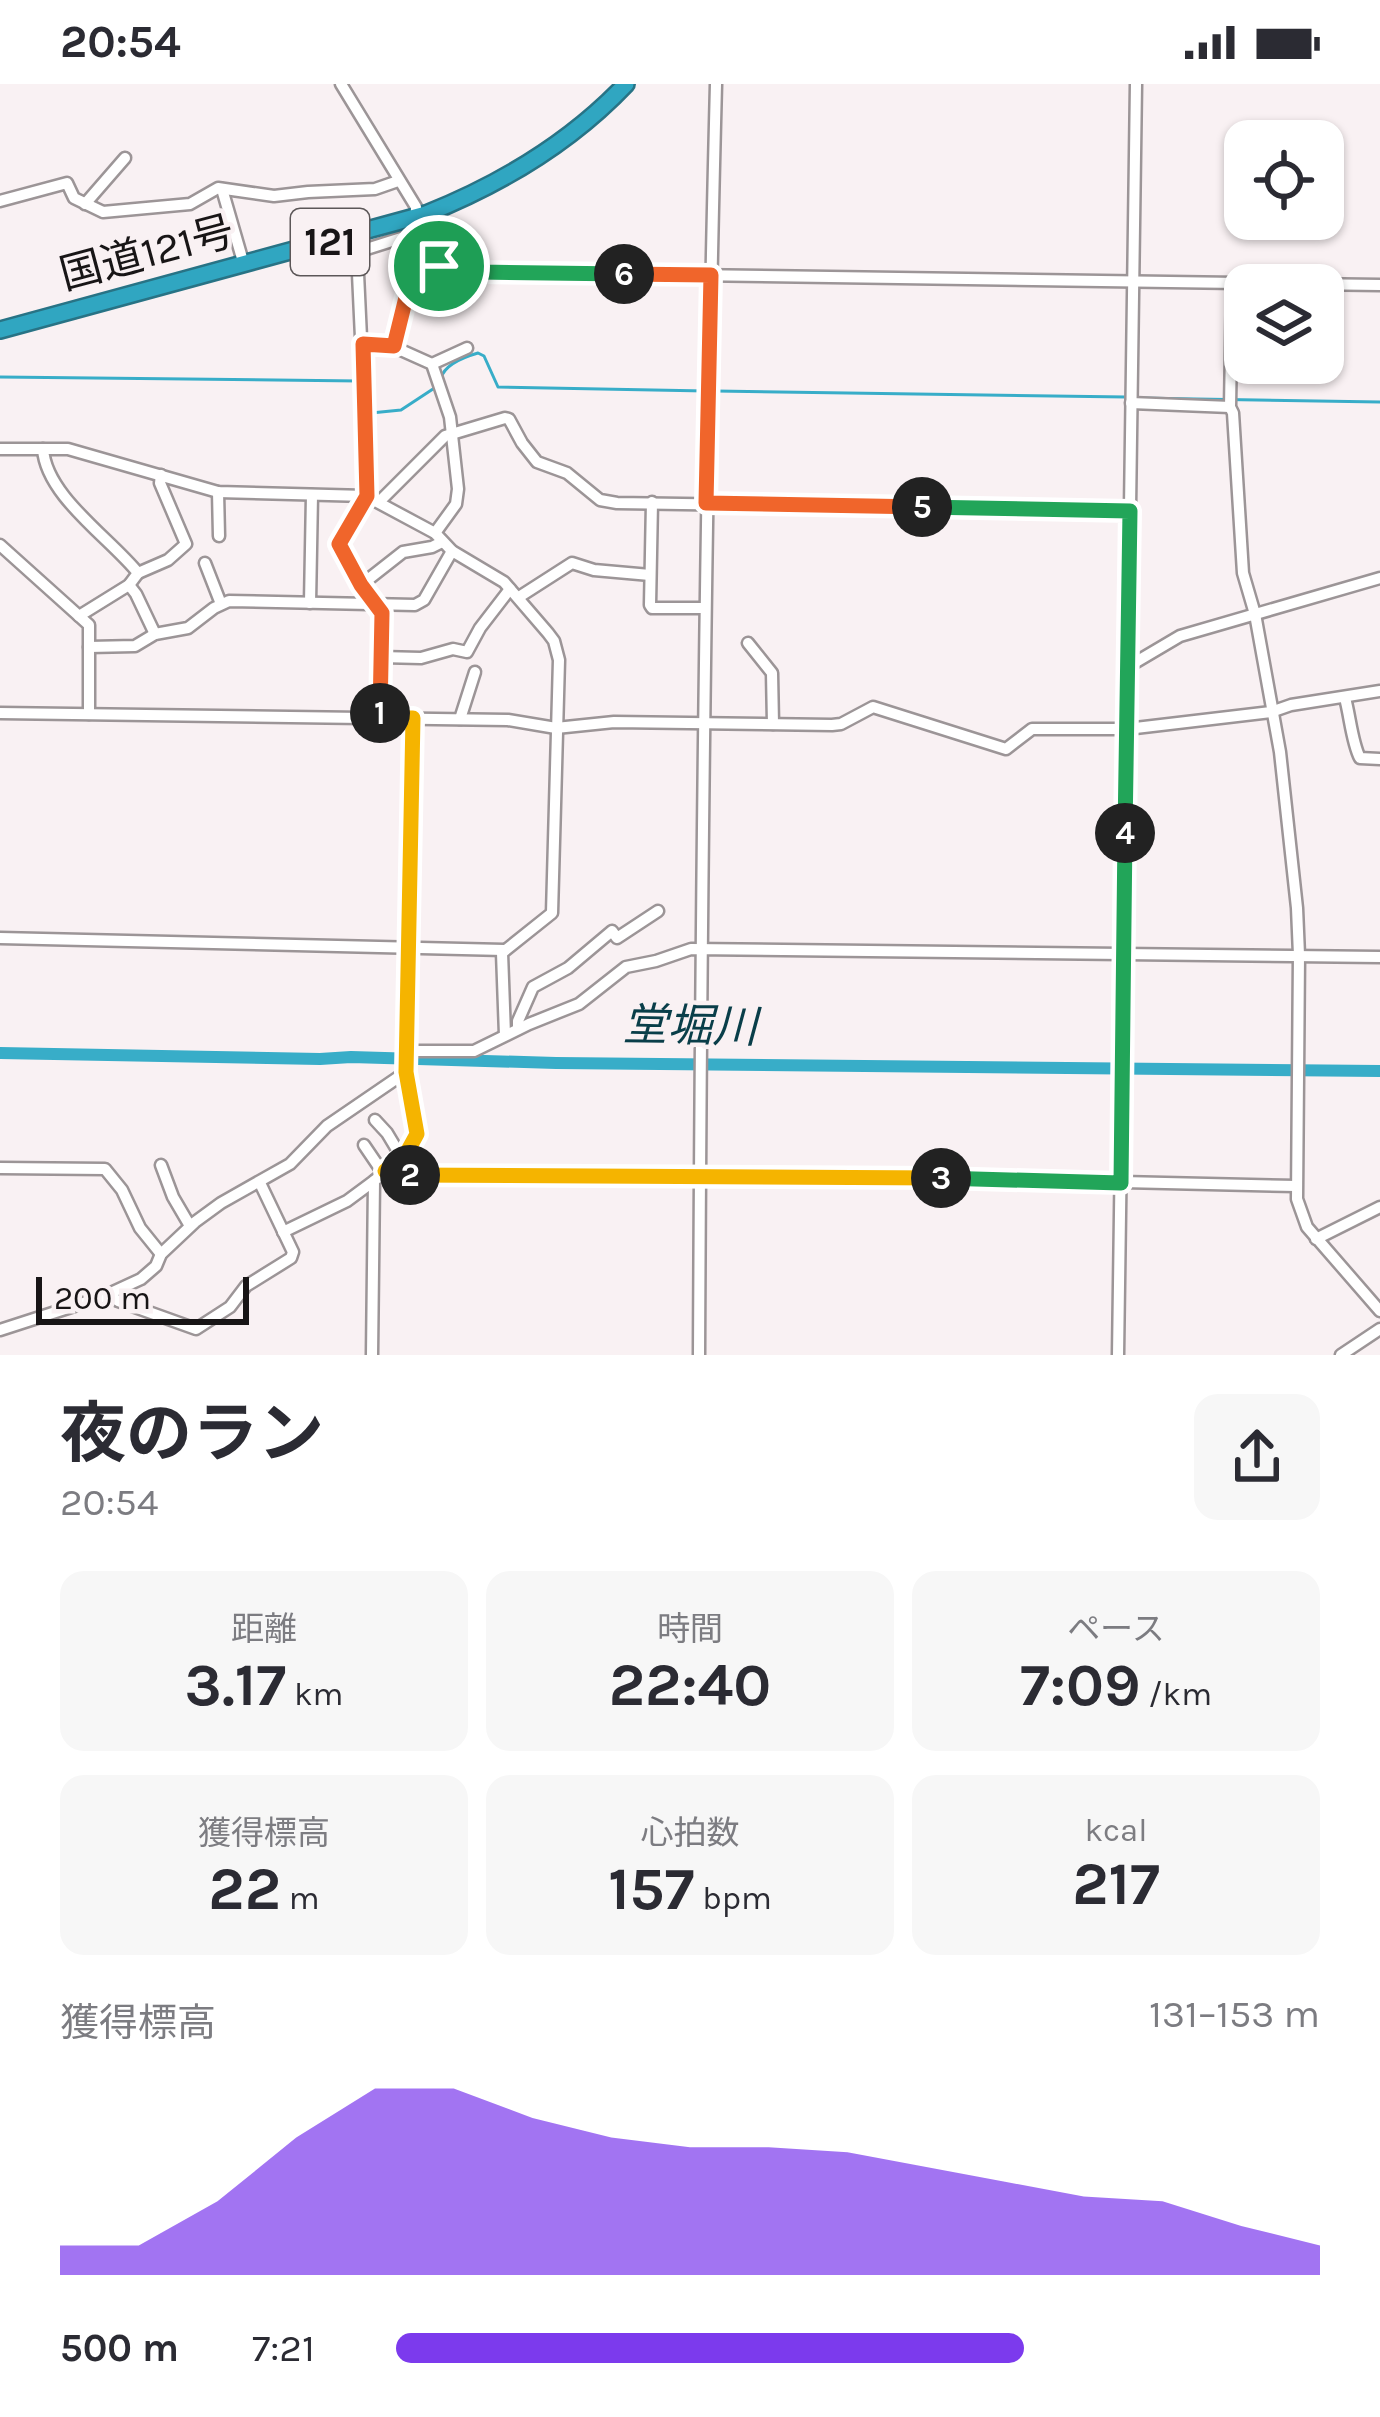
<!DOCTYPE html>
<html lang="ja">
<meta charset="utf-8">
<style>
:root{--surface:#fff;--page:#f7f7f7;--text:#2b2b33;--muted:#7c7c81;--accent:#7c3aed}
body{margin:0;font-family:Karla,"Noto Sans JP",sans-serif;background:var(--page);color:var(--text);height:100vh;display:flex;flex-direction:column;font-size:45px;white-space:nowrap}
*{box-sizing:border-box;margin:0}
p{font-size:39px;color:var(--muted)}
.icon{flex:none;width:66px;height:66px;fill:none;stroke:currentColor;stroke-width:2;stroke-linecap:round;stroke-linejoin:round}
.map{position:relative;height:1271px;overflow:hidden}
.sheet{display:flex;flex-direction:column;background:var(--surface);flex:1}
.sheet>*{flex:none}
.controls{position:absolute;left:1224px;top:36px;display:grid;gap:24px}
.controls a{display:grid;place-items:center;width:120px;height:120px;border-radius:24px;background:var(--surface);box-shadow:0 3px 9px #0004;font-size:60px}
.scale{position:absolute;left:36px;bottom:30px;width:213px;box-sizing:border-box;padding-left:12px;border:6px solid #181516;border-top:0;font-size:33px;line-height:42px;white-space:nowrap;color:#181516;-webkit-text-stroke:9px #f9f1f3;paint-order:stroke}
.pin{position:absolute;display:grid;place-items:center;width:102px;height:102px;color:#fff;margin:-51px;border:6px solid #fff;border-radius:50%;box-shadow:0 3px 12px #0007}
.km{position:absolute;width:60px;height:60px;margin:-30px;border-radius:50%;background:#222;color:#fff;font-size:33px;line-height:60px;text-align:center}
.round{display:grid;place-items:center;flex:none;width:126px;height:126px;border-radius:24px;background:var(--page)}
.summary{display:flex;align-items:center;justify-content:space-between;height:204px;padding:0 60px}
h1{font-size:66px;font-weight:700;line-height:90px}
.figures{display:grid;grid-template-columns:repeat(3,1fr);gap:18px;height:204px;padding:12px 60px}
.figures div{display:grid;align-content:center;border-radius:24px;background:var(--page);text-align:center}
.figures b{font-size:60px;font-weight:700}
.figures small{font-size:33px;font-weight:400}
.figures p{font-size:33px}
.chart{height:336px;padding:24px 60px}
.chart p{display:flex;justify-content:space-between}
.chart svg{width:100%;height:216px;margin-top:12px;fill:var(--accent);opacity:.7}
ul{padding:0 60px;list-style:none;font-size:39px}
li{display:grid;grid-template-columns:192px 144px 1fr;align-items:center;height:90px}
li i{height:30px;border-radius:15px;background:var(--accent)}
.status{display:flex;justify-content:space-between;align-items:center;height:84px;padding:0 60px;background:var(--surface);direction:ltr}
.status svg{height:33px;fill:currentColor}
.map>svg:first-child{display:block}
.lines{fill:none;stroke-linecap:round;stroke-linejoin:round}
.stream{stroke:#38adc8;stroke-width:3}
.river{stroke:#38adc8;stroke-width:12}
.minor-casing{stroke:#9c9597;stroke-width:15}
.highway-casing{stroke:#287385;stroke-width:20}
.minor{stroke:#fff;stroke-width:10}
.highway{stroke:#30a6c1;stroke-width:15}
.split-1-casing{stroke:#fff;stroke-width:24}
.split-2-casing{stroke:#fff;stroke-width:24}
.split-3-casing{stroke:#fff;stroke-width:24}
.split-4-casing{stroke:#fff;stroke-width:24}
.split-5-casing{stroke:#fff;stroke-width:24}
.split-6-casing{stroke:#fff;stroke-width:24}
.split-7-casing{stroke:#fff;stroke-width:24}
.split-1{stroke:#f0652b;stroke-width:15}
.split-2{stroke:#f5b400;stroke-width:15}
.split-3{stroke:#f5b400;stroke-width:15}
.split-4{stroke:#22a559;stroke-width:15}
.split-5{stroke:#22a559;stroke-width:15}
.split-6{stroke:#f0652b;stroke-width:15}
.split-7{stroke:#22a559;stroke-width:15}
.labels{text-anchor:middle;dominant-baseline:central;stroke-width:9;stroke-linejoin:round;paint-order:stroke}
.shield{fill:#f9f1f3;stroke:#5c5758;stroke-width:3}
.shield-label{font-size:39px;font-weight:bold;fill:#181516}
.street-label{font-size:42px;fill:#181516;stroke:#f9f1f3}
.water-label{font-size:45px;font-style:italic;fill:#093e49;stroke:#f9f1f3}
</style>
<div class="status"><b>20:54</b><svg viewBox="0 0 49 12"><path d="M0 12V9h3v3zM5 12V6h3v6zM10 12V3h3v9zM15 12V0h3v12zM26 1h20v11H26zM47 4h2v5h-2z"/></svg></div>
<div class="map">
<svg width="1380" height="1271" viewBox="0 0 1380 1271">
<rect width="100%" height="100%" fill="#f9f1f3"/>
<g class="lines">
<g class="stream">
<polyline points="0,293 359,297"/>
<path d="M441 294C445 280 464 273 478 269L484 272 498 303 706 307"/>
<polyline points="369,297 371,329 401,326 436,303"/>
<polyline points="716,307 1126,313"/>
<polyline points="1136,314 1380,318"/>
</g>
<polyline class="river" points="0,969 320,975 351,973 556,979 1380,987"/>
<g class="minor-casing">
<g id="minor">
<polyline points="341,0 416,123 414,181 394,263"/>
<polyline points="222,105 244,181"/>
<polyline points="0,117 67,99 74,114 103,128 190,120 218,104 274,112 308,108 375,105 398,97"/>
<polyline points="85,120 125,74"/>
<polyline points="414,181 480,188 1380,201"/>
<polyline points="1232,200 1230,323 1233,329 1243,489 1255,530 1280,668 1297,824 1299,871 1297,1115 1307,1143 1380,1227"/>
<polyline points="363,260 394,263 432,280 450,333 458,405 456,420 435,449"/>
<polyline points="432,280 467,264"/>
<polyline points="1131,319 1230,323"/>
<polyline points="0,365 68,365 218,408 366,412 435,449 452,467 504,498 548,549 554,557 559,576 552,829 502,869 505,951"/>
<path d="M43 365C46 412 110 454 138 489L129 501 79 532"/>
<polyline points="218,408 219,452"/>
<polyline points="379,418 445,352 505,334 509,335 522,359 537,378 567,389 600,416 617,419 1130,427"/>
<polyline points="652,418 650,521 652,524 704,524"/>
<polyline points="0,461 89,541 89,630"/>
<polyline points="205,479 221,520"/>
<polyline points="138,489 168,476 186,460 160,399 161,391"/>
<polyline points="129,501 136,510 155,550"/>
<polyline points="361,501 403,468 432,463 442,458"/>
<polyline points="519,513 572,479 594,486 650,491"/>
<polyline points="310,519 312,411"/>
<polyline points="748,559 772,589 773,640"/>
<polyline points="89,563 135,562 155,550 188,544 214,524 229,517 415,521 424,516 452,467"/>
<polyline points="381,573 421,574 453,565 467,568 480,544 510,505"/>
<polyline points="1128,580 1136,578 1180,552 1380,494"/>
<path d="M1345 614C1350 632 1352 659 1360 674L1380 675"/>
<polyline points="0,629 508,636 556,644 614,638 832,641 841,640 873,623 1006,665 1032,645 1127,645 1271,628 1291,621 1380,607"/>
<polyline points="380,634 382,529 361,501 339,460 366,412 368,404 357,168 417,149"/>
<polyline points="460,635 475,588"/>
<polyline points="0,854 504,866"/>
<polyline points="518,945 518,937 533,903 568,884 612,847 617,854 658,827"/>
<polyline points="408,967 474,967 529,940 579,920 626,883 656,877 691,865 1380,873"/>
<polyline points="375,1036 387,1049 402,1074"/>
<polyline points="364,1061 383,1089"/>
<polyline points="161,1081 173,1113 190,1142"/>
<polyline points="0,1084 105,1085 122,1106 140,1144 161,1170"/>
<polyline points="385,1087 394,1091 946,1094 1296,1102"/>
<polyline points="283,1148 347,1117 374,1097"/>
<polyline points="1316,1155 1380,1123"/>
<polyline points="108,1210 118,1217 196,1245 230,1223 246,1202 291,1174 293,1168 260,1099"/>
<polyline points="0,1246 102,1213 141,1195 156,1182 161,1170 195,1138 221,1119 290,1080 327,1042 406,988"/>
<polyline points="372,1271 374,1097 406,1070 417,1050 406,988 413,634"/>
<path d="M699 1271C701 847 705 424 716 0"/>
<polyline points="1118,1271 1136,0"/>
<polyline points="1341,1271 1380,1245"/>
</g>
</g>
<g class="highway-casing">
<path id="highway" d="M0 246 426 130C501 100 570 59 626 0"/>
</g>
<use href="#minor" class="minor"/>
<use href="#highway" class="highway"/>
</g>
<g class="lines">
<g class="split-1-casing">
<polyline id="split-1" points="380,629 382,529 361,501 339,460 367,412 363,260 394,262 414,181 439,182"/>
</g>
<g class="split-2-casing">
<polyline id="split-2" points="380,629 380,634 413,634 406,988 417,1050 406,1070 385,1087 394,1091 410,1091"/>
</g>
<g class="split-3-casing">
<polyline id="split-3" points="410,1091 941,1094"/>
</g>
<g class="split-4-casing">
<polyline id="split-4" points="941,1094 1121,1099 1125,749"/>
</g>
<g class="split-5-casing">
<polyline id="split-5" points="922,423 1130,427 1125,749"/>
</g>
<g class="split-6-casing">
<polyline id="split-6" points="624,190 711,191 706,419 922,423"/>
</g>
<g class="split-7-casing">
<polyline id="split-7" points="439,182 480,188 624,190"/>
</g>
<use href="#split-1" class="split-1"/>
<use href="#split-2" class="split-2"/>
<use href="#split-3" class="split-3"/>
<use href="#split-4" class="split-4"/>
<use href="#split-5" class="split-5"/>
<use href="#split-6" class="split-6"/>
<use href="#split-7" class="split-7"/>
</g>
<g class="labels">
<rect class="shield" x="291" y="125" width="78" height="66" rx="9"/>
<g class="shield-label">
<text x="330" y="158">121</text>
</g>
<g class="street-label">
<text transform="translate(147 169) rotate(-15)">国道121号</text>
</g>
<g class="water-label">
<text transform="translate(690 942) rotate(1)">堂堀川</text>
</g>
</g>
</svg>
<div class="controls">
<a><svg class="icon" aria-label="locate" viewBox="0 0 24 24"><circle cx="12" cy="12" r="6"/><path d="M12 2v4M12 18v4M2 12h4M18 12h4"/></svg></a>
<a><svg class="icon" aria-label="layers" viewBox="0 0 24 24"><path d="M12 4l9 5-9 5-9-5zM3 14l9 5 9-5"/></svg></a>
</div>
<div class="scale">200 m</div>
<div class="pin" style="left:439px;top:182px;background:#1e9e55"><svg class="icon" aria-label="arrive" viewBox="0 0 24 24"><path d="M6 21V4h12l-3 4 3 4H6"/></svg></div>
<b class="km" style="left:380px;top:629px">1</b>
<b class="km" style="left:410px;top:1091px">2</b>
<b class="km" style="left:941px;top:1094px">3</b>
<b class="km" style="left:1125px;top:749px">4</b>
<b class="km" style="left:922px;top:423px">5</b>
<b class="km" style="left:624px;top:190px">6</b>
</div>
<section class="sheet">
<div class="summary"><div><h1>夜のラン</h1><p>20:54</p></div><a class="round"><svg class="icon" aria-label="share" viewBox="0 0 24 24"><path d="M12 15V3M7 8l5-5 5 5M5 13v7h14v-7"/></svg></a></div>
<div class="figures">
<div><p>距離</p><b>3.17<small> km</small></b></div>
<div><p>時間</p><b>22:40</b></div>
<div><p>ペース</p><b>7:09<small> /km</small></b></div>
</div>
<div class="figures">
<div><p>獲得標高</p><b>22<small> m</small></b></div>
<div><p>心拍数</p><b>157<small> bpm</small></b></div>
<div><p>kcal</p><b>217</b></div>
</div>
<div class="chart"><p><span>獲得標高</span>131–153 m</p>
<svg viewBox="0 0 160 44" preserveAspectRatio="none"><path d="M0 44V38L10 38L20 29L30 16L40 6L50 6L60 12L70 16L80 18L90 18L100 19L110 22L120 25L130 28L140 29L150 34L160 38V44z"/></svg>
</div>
<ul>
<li><b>500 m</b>7:21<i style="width:68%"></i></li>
</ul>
</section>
